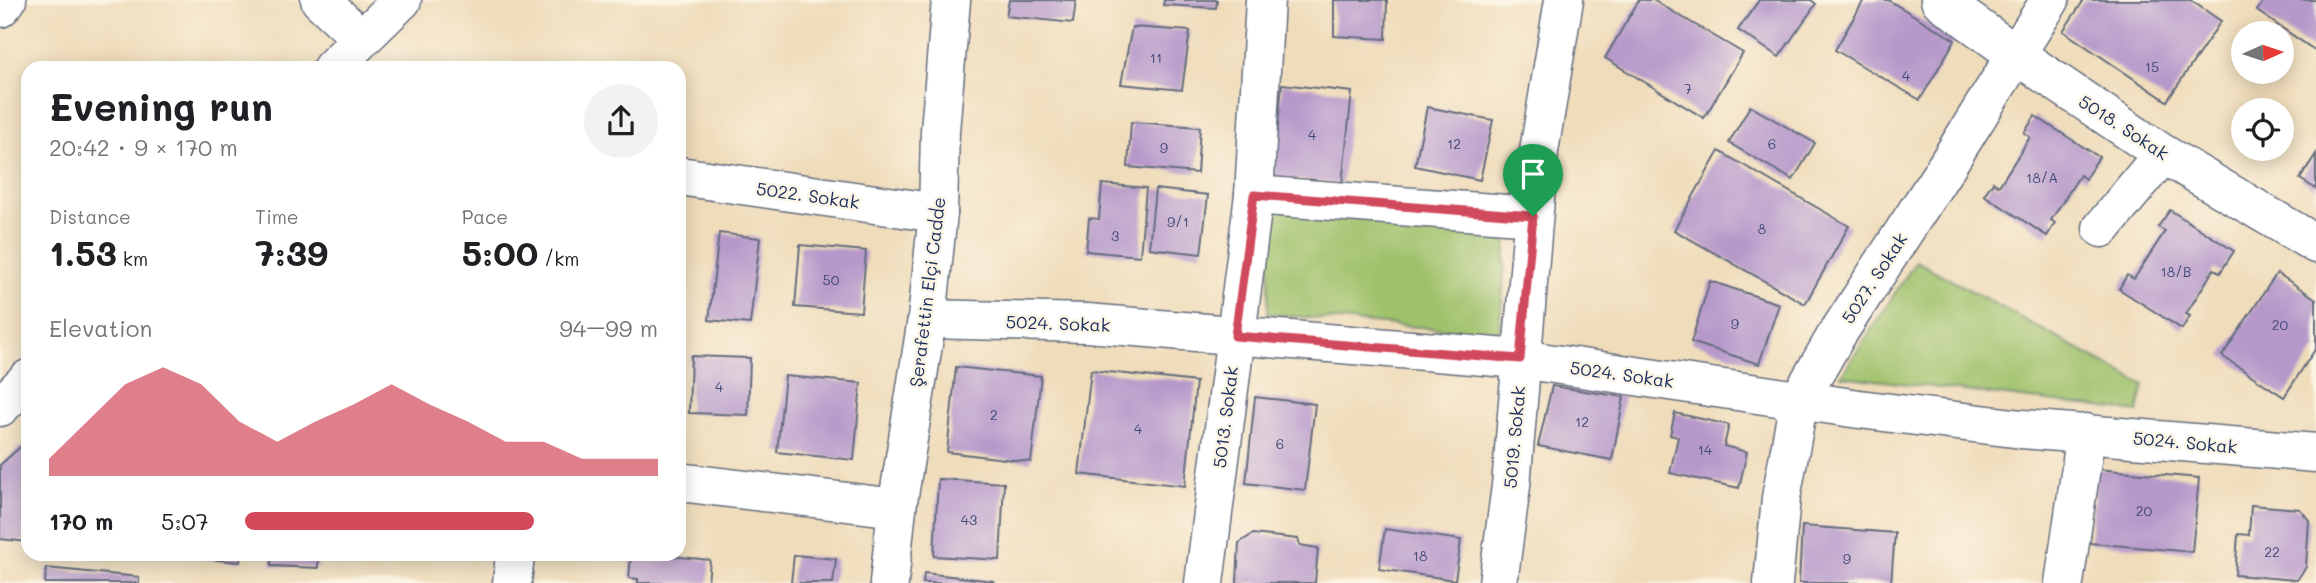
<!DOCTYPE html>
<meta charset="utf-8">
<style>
:root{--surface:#fff;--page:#f2f2f2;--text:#202124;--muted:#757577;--accent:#d1495b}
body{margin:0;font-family:Mali,sans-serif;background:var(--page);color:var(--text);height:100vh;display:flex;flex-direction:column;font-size:26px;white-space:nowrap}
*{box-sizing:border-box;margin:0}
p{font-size:23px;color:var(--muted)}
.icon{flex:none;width:38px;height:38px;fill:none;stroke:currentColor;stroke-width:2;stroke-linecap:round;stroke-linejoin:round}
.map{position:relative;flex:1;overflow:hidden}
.panel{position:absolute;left:21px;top:61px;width:665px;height:500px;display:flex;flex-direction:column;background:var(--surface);border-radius:21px;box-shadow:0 4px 18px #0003}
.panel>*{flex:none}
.needle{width:46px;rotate:87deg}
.fabs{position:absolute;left:2231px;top:21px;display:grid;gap:14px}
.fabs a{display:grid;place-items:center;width:63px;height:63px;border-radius:50%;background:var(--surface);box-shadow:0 4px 18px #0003;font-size:35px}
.pin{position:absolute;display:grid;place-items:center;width:60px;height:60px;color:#fff;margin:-72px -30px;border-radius:50% 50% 50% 0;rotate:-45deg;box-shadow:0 0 7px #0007}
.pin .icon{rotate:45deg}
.round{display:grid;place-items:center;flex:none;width:74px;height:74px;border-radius:37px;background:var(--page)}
.summary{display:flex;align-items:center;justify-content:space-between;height:119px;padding:0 28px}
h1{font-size:38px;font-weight:700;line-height:52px}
.metrics{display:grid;grid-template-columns:repeat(3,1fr);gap:10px;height:119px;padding:7px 28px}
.metrics div{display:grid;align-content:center}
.metrics b{font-size:35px;font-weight:700}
.metrics small{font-size:19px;font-weight:400}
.metrics p{font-size:19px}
.chart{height:196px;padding:14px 28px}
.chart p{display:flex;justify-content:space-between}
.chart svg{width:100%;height:126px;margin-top:7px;fill:var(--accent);opacity:.7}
ul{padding:0 28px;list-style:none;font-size:23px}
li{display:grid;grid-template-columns:112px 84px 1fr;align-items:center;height:52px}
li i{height:18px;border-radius:9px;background:var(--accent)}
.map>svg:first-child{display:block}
.green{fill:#9fc16a;stroke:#5d7864;stroke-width:2}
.building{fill:#b699ca}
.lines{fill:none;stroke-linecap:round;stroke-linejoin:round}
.minor-casing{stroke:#656c7e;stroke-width:41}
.minor{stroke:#fff;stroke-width:38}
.route-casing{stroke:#fff;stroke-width:14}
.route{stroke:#d1495b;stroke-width:9}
.labels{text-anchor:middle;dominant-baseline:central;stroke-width:5;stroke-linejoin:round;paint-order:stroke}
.number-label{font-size:14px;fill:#424a79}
.street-label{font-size:18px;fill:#1b2f5e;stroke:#fcf5e5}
</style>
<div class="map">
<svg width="2316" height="583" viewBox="0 0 2316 583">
<rect width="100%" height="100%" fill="#fcf5e5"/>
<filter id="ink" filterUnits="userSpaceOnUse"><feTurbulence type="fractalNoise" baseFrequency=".0143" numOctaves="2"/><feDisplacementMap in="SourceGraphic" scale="14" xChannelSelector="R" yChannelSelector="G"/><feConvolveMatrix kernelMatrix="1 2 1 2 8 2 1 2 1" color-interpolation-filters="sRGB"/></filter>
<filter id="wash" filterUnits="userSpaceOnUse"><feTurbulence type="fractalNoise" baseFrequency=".00686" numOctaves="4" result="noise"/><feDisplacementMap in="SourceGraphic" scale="28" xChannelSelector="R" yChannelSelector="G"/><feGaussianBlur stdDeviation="1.57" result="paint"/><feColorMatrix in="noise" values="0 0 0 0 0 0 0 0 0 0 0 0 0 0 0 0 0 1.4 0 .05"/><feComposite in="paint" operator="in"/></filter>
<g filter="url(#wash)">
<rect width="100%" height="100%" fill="#efdcba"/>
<g class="green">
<polygon points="1271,209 1508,226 1499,334 1268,314"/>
<polygon points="1916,261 2144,385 2138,412 1841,376"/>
</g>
<g id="blocks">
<g class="building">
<polygon points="1009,0 1076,0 1073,23 1006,16"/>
<polygon points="1164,0 1217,0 1216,8 1163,5"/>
<polygon points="1334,0 1387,0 1386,39 1334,36"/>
<polygon points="1639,0 1653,0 1743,53 1704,118 1605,58"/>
<polygon points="1759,0 1811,0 1816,4 1779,57 1738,30"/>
<polygon points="1864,0 1888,0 1955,40 1920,100 1835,50"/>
<polygon points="2084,0 2190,0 2221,21 2167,101 2063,31"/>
<polygon points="2264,0 2316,0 2316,51 2257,11"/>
<polygon points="1132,27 1190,31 1182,90 1121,84"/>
<polygon points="1282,84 1352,92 1342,184 1273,177"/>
<polygon points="1750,106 1815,143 1793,180 1729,143"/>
<polygon points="1427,107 1493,120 1480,180 1415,166"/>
<polygon points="2035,116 2099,157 2085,179 2080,175 2051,220 2055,223 2047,236 1984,195 1993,182 1999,186 2030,137 2024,133"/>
<polygon points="1131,122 1200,127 1197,173 1128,167"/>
<polygon points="1719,151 1849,226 1805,304 1674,230"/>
<polygon points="2316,154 2316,189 2300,179"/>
<polygon points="1102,184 1146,188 1140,256 1086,251 1089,218 1099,219"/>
<polygon points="1155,189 1208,195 1201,254 1149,248"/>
<polygon points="2170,210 2234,251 2220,273 2214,269 2186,314 2190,316 2182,329 2119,289 2127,275 2134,279 2165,231 2158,227"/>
<polygon points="719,233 760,238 750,324 709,320"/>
<polygon points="800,245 866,251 861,312 795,307"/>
<polygon points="2277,273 2316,299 2316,348 2284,397 2222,356"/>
<polygon points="1710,281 1779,304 1759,364 1691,342"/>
<polygon points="691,356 750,358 748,415 689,413"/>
<polygon points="956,367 1041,376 1031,462 947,452"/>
<polygon points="1091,370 1196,382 1185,486 1079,474"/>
<polygon points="785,376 861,383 854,460 777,452"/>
<polygon points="1552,386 1624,397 1612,460 1538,446"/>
<polygon points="1255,397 1315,404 1305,490 1246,483"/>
<polygon points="1675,413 1729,425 1724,446 1747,452 1739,488 1670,473 1678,437 1670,435"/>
<polygon points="20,447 28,448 28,542 0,539 0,465"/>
<polygon points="2096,469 2199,478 2192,552 2090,543"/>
<polygon points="938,479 1004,483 1000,560 934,556"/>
<polygon points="2251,505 2300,509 2309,520 2306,567 2297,580 2235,575 2238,534 2249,535"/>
<polygon points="1802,526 1895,533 1891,583 1799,583"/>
<polygon points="1385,529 1461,540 1455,580 1379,569"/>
<polygon points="1253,534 1298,539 1300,545 1318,548 1315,583 1237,583 1239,543"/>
<polygon points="183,555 241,555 240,562 183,557"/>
<polygon points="272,555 318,555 318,568 271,566"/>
<polygon points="631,555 660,555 710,560 708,583 638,583 638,579 629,578"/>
<polygon points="794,555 836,559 833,583 791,583"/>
<polygon points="46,568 139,577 139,583 45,583"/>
<polygon points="924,573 993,581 993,583 923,583"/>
</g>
</g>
</g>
<g filter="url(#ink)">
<use href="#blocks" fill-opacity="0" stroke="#656c7e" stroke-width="2"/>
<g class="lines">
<g class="minor-casing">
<g id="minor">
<polyline points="320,0 361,38"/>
<polyline points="1940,0 2015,54 2163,154 2316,244"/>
<polyline points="0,8 7,0"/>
<polyline points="332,68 402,0"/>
<polyline points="679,176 938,213"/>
<polyline points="1254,195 1533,216"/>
<polyline points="2102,228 2163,154"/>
<polyline points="927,319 1087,323 1520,359 1859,409 2022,429 2316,453"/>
<polyline points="0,407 28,379"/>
<polyline points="679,482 897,508"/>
<polyline points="512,583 515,555"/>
<polyline points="889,583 897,508 927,319 938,213 940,131 951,0"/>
<polyline points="1204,583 1254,195 1265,0"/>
<polyline points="1498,583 1511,486 1539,151 1564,0"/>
<polyline points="1773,583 1781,498 1799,400 1836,336 1944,170 2050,0"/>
<polyline points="2064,583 2086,433"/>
</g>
</g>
<use href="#minor" class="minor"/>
</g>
</g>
<g class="lines" filter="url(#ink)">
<g class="route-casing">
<polygon id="route" points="1254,195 1533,216 1520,359 1235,336"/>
</g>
<use href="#route" class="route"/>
</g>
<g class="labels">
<g class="number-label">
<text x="1156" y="57">11</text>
<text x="2152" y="66">15</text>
<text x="1906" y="75">4</text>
<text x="1688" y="88">7</text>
<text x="1312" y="134">4</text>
<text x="1454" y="143">12</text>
<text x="1772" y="143">6</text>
<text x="1164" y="147">9</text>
<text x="2042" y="177">18/A</text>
<text x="1178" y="221">9/1</text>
<text x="1762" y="228">8</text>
<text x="1115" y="235">3</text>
<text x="2176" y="271">18/B</text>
<text x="831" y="279">50</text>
<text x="1735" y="323">9</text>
<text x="2280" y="324">20</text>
<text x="719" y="386">4</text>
<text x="994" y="414">2</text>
<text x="1582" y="421">12</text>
<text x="1138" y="428">4</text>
<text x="1280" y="443">6</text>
<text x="1705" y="449">14</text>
<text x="2144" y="510">20</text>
<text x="969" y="519">43</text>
<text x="2272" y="551">22</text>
<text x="1420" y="555">18</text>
<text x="1847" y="558">9</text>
</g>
<g class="street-label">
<text transform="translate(2124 127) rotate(33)">5018. Sokak</text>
<text transform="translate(808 195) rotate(8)">5022. Sokak</text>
<text transform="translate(1874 278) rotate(-57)">5027. Sokak</text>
<text transform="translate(927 292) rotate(-83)">Şerafettin Elçi Cadde</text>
<text transform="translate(1058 323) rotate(2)">5024. Sokak</text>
<text transform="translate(1622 374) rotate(8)">5024. Sokak</text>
<text transform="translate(1225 417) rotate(-83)">5013. Sokak</text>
<text transform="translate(1514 437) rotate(-85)">5019. Sokak</text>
<text transform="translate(2185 442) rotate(5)">5024. Sokak</text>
</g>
</g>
</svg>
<div class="fabs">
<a><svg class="needle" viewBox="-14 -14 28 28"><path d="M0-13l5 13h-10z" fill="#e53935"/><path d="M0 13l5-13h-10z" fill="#757577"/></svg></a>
<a><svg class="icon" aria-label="locate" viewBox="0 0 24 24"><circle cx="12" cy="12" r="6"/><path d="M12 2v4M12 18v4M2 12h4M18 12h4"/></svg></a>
</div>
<div class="pin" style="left:1533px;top:216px;background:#1e9e55"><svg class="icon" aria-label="arrive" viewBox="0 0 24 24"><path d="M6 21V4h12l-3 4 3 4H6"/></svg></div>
<section class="panel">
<div class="summary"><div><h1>Evening run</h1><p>20:42 · 9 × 170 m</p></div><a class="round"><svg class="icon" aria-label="share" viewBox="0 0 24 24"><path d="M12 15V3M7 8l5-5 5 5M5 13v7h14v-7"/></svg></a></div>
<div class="metrics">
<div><p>Distance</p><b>1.53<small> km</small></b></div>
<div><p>Time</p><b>7:39</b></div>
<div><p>Pace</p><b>5:00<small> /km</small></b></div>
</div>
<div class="chart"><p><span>Elevation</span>94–99 m</p>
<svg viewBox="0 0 160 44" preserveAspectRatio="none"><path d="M0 44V38L10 25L20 12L30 6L40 12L50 25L60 32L70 25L80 19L90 12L100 19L110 25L120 32L130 32L140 38L150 38L160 38V44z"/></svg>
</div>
<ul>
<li><b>170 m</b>5:07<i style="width:70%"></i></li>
</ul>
</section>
</div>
